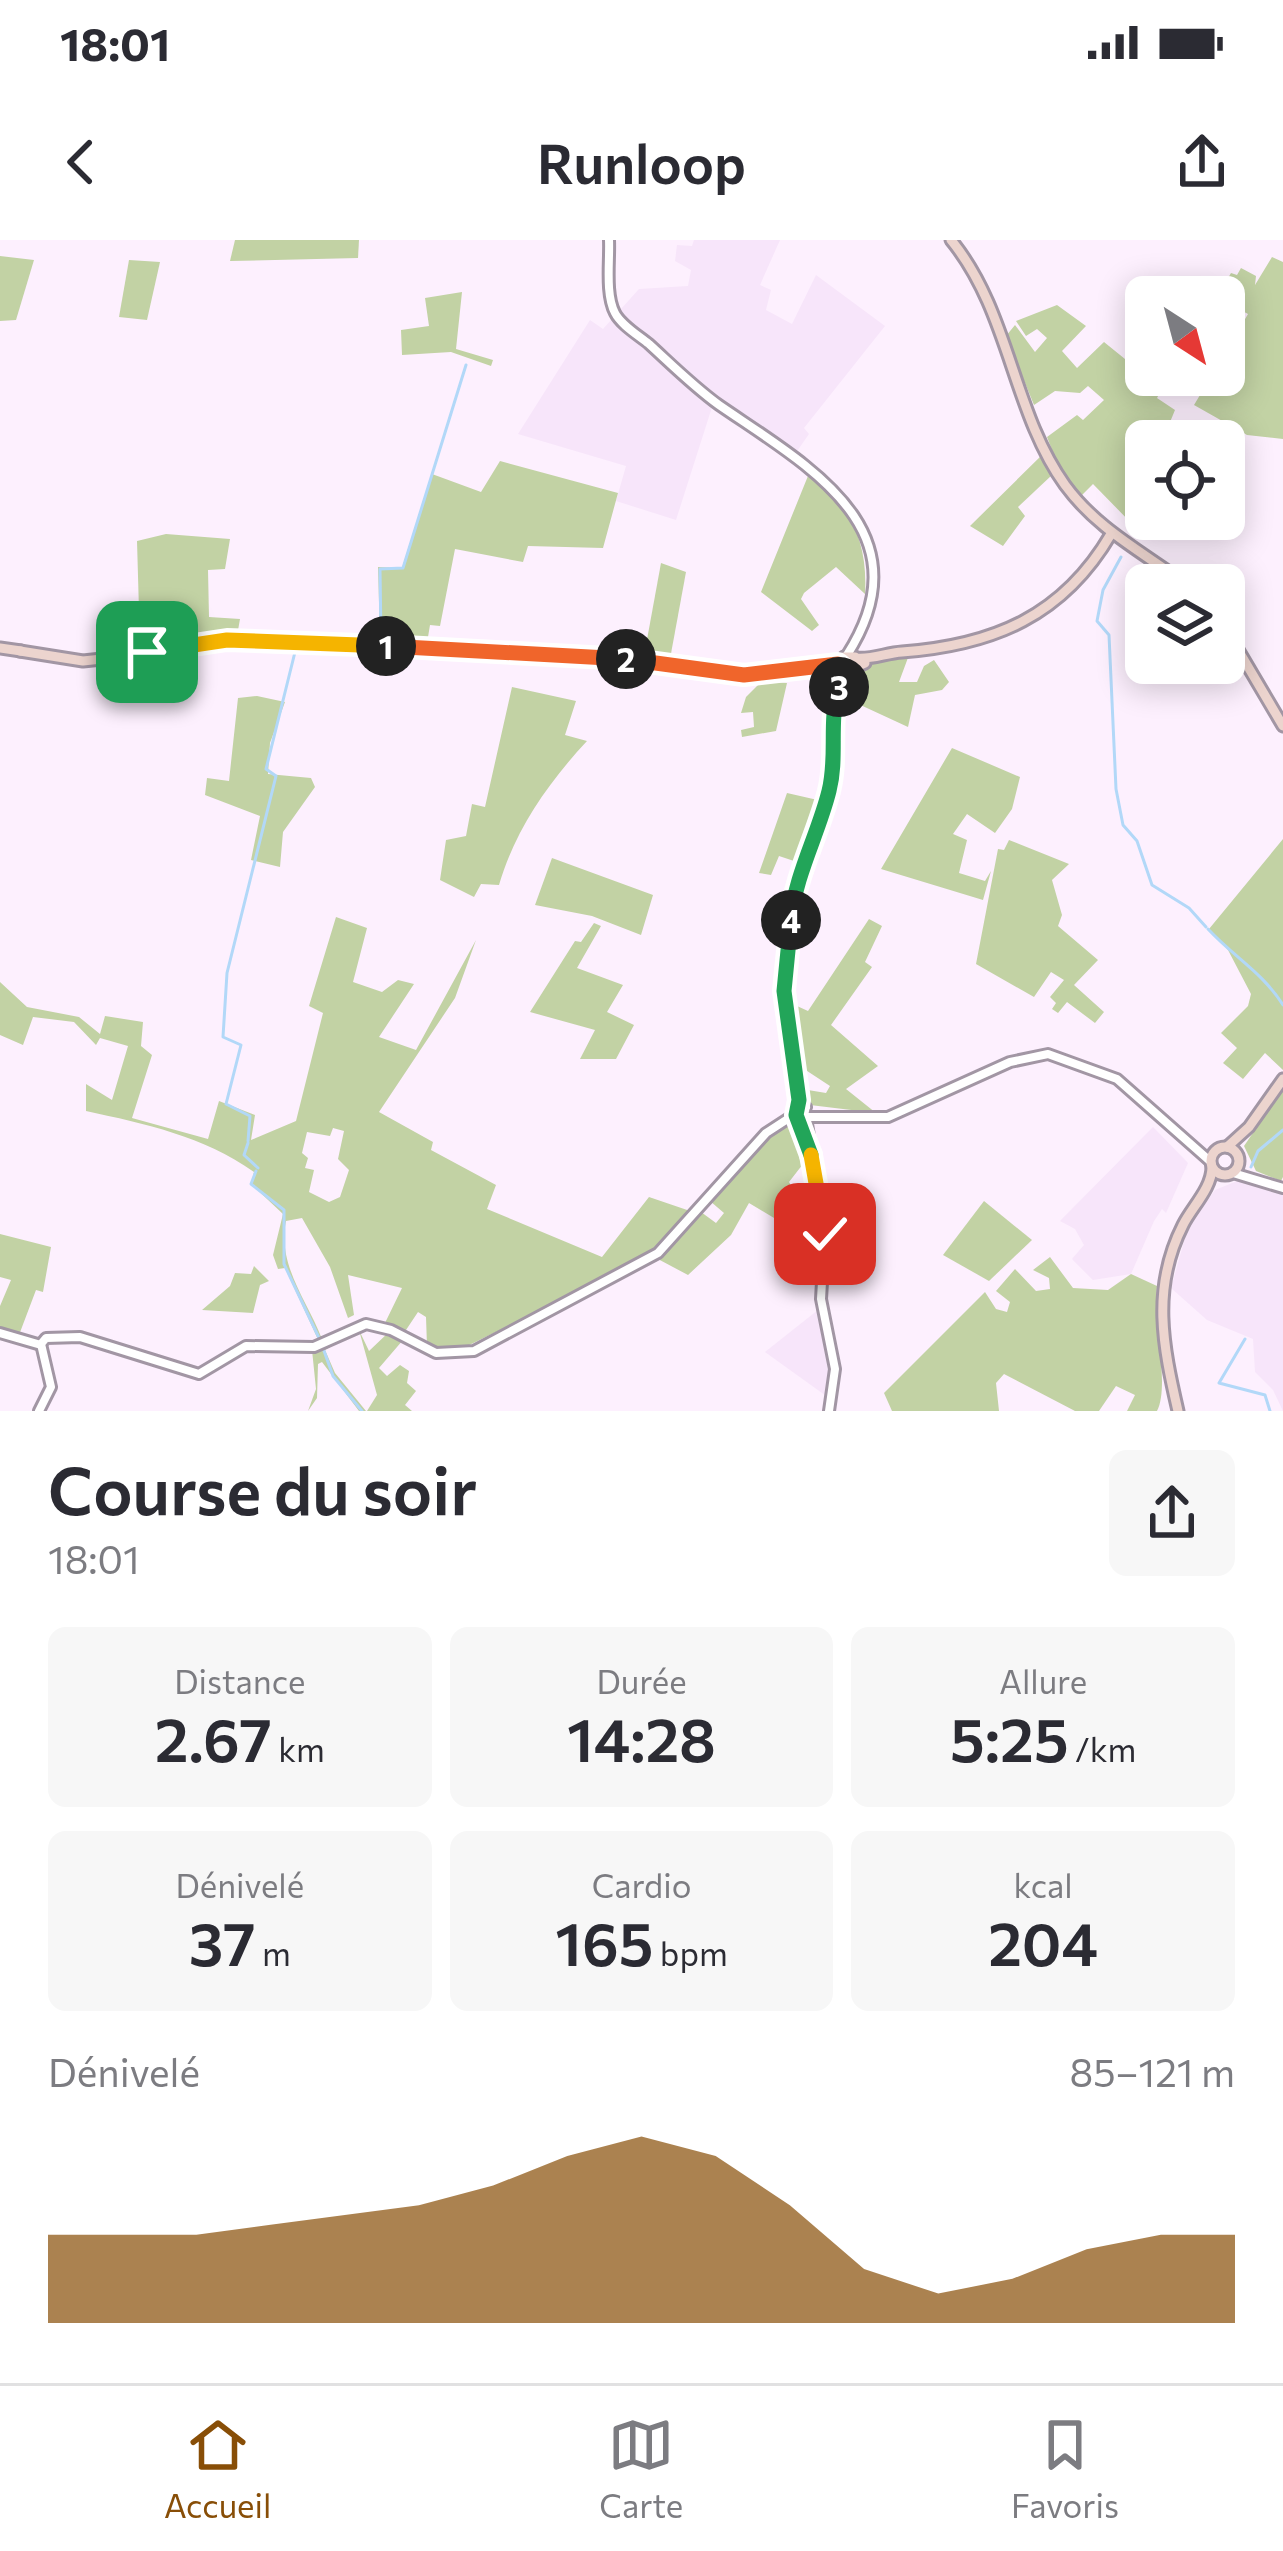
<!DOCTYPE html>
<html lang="fr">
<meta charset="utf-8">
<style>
:root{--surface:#fff;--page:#f7f7f7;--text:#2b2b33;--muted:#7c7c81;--line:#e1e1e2;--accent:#884e07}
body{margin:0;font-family:Commissioner,sans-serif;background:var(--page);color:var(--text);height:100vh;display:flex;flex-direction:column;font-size:45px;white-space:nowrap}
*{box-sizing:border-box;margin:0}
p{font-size:39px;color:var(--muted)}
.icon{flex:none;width:66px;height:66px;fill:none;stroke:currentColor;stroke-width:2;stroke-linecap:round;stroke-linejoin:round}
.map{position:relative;height:1171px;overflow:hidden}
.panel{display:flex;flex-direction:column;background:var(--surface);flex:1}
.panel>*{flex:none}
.needle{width:78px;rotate:144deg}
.fabs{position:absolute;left:1125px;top:36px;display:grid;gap:24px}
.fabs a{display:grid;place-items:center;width:120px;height:120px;border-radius:18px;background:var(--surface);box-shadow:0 6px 30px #0003;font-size:60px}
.pin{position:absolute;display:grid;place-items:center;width:102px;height:102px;color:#fff;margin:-51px;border-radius:24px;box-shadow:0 6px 18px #0006}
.km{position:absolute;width:60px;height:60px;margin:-30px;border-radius:50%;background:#222;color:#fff;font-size:33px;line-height:60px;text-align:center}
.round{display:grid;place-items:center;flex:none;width:126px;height:126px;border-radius:18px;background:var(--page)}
.overview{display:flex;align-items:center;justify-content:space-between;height:204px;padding:0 48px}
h1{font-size:66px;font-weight:600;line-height:90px}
.figures{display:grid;grid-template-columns:repeat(3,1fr);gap:18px;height:204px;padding:12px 48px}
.figures div{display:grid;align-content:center;border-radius:18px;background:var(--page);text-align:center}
.figures b{font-size:60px;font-weight:600}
.figures small{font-size:33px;font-weight:400}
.figures p{font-size:33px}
.chart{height:336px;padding:24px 48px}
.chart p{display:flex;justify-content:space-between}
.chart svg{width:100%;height:216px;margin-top:12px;fill:var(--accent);opacity:.7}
.status{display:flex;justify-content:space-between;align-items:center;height:84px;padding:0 60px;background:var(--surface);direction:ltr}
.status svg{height:33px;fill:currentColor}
header{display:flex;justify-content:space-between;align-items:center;height:156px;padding:0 48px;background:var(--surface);font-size:54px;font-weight:600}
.tab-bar{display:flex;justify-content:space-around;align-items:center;height:168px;border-top:3px solid var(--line);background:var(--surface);font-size:33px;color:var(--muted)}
.tab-bar a{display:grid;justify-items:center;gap:6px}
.tab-bar .on{color:var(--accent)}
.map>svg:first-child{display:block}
.built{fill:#f7e5fa}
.green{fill:#c2d2a4;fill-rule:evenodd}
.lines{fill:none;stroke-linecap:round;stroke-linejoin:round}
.stream{stroke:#b2d8f8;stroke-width:3}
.tertiary-casing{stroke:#a296a4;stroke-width:14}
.secondary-casing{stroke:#a296a4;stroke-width:15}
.tertiary{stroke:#fff;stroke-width:8}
.secondary{stroke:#ecd4ce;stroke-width:9}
.split-1-casing{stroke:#fff;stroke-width:24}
.split-2-casing{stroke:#fff;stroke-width:24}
.split-3-casing{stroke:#fff;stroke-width:24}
.split-4-casing{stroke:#fff;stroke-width:24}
.split-5-casing{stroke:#fff;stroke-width:24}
.split-6-casing{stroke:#fff;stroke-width:24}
.split-1{stroke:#f5b400;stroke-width:15}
.split-2{stroke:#f0652b;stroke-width:15}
.split-3{stroke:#f0652b;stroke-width:15}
.split-4{stroke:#22a559;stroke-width:15}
.split-5{stroke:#22a559;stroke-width:15}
.split-6{stroke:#f5b400;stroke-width:15}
</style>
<div class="status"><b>18:01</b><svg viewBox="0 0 49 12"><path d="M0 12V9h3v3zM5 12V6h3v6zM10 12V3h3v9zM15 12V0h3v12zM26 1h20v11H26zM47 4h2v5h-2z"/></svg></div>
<header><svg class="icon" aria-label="back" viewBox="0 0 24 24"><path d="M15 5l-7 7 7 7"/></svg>Runloop<svg class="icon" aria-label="share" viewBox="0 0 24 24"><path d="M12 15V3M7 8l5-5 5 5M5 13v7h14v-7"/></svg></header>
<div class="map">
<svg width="1283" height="1171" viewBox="0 0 1283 1171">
<rect width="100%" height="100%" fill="#fdf0fe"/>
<g class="built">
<polygon points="694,0 780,0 760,45 771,50 766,70 792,84 816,35 885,86 804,188 809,194 793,217 713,164 676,280 616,261 626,226 518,194 590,80 603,89 639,49 688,46 691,30 675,21 677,5 692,6"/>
<polygon points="1153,887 1188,923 1166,973 1162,969 1154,981 1131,1034 1093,1040 1072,1019 1084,1005 1075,989 1060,981"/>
<polygon points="1242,939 1283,942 1283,1171 1273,1150 1255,1132 1253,1099 1207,1080 1171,1048 1188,987 1215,950"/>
<polygon points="818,1070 830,1115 829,1158 765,1112"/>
</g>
<g class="green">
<polygon points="235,0 359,0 358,18 230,21"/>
<polygon points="0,16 34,20 16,80 0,81"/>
<polygon points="1272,17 1283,22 1283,199 1247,195 1194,165 1212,135 1224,135 1224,115 1248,74 1217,57 1231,33 1237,35 1241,28 1256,36 1255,45"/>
<polygon points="129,20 160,22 147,80 119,77"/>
<polygon points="462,52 456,109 493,120 491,126 451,112 402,115 401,90 429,86 425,58"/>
<polygon points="1057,65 1086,86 1062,111 1077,128 1104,102 1162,149 1157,158 1175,170 1168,187 1179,192 1175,201 1146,201 1146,255 1136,288 1093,244 1080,257 1062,235 1047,197 1077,175 1083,180 1104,160 1088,146 1080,153 1055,151 1034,165 1006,96 1015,85 1035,112 1047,98 1037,89 1026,96 1016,81"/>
<polygon points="1044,213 1052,235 1018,267 1025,276 1003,306 970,286"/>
<polygon points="500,221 618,253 603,308 528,306 523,322 455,309 440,386 430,385 427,403 380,399 378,327 402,328 432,234 481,252"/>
<path d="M810 231C850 267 868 300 865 354L836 327 804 353 801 359 819 385 812 391 761 352Z"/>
<polygon points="166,294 230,299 225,329 208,330 209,377 240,379 237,396 97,417 113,409 109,375 139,371 137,301"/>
<polygon points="661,323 686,332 670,419 644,416"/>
<polygon points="909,415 899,442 917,442 924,426 934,420 949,442 942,450 915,455 908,487 841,456 861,427"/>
<polygon points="762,441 787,443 776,491 742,497 741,490 754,487 753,472 741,473 746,457"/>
<path d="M512 447 576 461 565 495 587 501C548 543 515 590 499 645L481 644 474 657 440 640 446 600 466 596 472 564 485 567Z"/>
<polygon points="257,456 285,462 270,503 268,534 311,538 315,547 283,592 280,627 251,620 260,576 205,555 207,538 229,541 238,458"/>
<polygon points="952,508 1020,537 1012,569 995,593 967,574 953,594 967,600 959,633 985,641 991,631 983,660 881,629"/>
<polygon points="787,553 822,561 800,623 779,616 771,635 759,633"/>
<polygon points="1283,599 1283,830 1265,813 1243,839 1223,823 1237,808 1221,793 1248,766 1251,754 1228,710 1209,689"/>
<polygon points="1009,600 1069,624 1052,640 1062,675 1058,686 1098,720 1074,745 1104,772 1095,783 1067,762 1058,773 1052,769 1056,763 1050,757 1064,740 1051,732 1034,757 976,724 998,609 1004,610"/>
<polygon points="552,618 653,655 641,695 592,676 535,665"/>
<path d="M336 677 367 688 353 742 382 752 398 740 414 744 379 797 416 810 476 700 455 758 379 872 433 902 431 910 496 945 487 969 602 1017 649 957 693 972 646 1018 455 1112 427 1106 426 1077 418 1072 404 1093 385 1083 402 1048 348 1035 354 1075 348 1078 330 1027 302 978 286 981C277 1025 307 1060 322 1099L345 1088 349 1096 325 1110 335 1133 366 1171H359L322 1122 318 1124 317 1158 308 1171 316 1149 312 1110 321 1106 285 1028 278 1029 273 1015 283 974 251 944 254 932C203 896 146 884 86 871V844L112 860 128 806 100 798 96 805 74 782 33 777 23 805 0 795V742L27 767 79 777 100 794 105 776 143 782 141 806 152 815 132 878 208 899 219 861 255 875 251 900 296 881 323 773 309 766ZM333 888 344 891 338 919 349 930 340 957 329 962 309 952 314 930 305 928 308 918 302 913 307 892 330 896Z"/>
<polygon points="869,679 882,686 865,722 872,727 831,785 878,826 846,849 876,873 810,865 802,849 826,853 830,846 798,825 790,772 797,766 808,771"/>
<polygon points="594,683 601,686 577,728 623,745 607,772 634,785 616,819 580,819 595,790 530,772 575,701 581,702"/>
<polygon points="1283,849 1283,937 1281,941 1256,931 1244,906"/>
<polygon points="797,881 811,929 803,924 789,942 800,961 808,953 818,966 794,990 749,963 731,995 688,1035 656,1018 701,972 716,983 724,973 710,961 769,895"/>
<polygon points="984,961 1032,1000 989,1041 943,1015"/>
<polygon points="0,994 51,1007 43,1052 36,1050 19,1095 0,1091 0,1066 11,1040 0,1037"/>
<path d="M1050 1017 1073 1048 1108 1050 1131 1034 1157 1046C1153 1080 1170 1146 1157 1171H1127L1135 1155 1116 1146 1099 1171H1075L1004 1134 996 1143 999 1171H892L884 1153 985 1052 996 1069 1007 1072 1010 1062 996 1051 1015 1029 1036 1051 1050 1049 1049 1038 1033 1030Z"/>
<polygon points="254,1026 269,1041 260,1045 253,1073 202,1070 230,1046 235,1033 251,1034"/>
<polygon points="359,1090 369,1111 389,1092 403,1100 379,1128 387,1136 400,1125 409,1131 407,1143 416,1151 405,1165 412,1171 367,1171 377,1155"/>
</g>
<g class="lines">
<g class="stream">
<polyline points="1121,317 1103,350 1097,381 1109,395 1116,549 1123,585 1137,601 1152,645 1189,668 1206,687"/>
<polyline points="311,396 381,400 380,329 403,328 466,125"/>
<path d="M1208 689C1235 718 1262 732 1283 765"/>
<polyline points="248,901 250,876 226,864 241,805 223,797 227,733 276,536 266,529 296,408"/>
<polyline points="248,903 244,915 258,928"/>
<polyline points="1251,927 1258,911 1283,890"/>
<polyline points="256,931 251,944 284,970 284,1024 320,1100"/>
<polyline points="1245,1099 1219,1143 1265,1155 1270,1171"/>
<polyline points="323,1108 333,1136 362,1171"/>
</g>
<g class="tertiary-casing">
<g id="tertiary">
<path d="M609 0C610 21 605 54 615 73 621 85 638 95 649 104 672 125 694 147 719 165 806 225 928 289 847 415"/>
<polyline points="798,866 784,742 795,653 830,546 831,478 844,428"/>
<polyline points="807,877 888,877 1010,822 1048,814 1117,839 1211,922"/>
<polyline points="806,878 825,991 821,1059 835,1129 829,1171"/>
<polyline points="1233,933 1283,948"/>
<polyline points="0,1093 41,1105"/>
<polyline points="39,1171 51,1147 41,1104 46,1098 80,1097 199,1134 246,1106 314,1107 366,1084 391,1090 436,1113 474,1111 658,1013 766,893 806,867"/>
</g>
</g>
<g class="secondary-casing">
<g id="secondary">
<path d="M951 0C1010 72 1012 171 1065 245 1098 290 1143 312 1187 345"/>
<polyline points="1224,386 1283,486"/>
<polyline points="0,408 21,411"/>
<polyline points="20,411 83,421 130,416"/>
<polyline points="125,417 148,409 244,400 608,419"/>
<polyline points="605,418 744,435 843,426"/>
<path d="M856 418C871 420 886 413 902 412 994 405 1063 376 1111 294"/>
<polyline points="855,428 855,417 844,417 848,430 865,423"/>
<circle cx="1225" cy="921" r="14"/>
<polyline points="1227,907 1249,887 1283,839"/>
<path d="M1178 1171C1163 1106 1151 1048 1183 985 1192 967 1212 948 1212 927"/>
</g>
</g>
<use href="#tertiary" class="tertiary"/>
<use href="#secondary" class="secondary"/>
</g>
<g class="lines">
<g class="split-1-casing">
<polyline id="split-1" points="147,412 227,400 386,406"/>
</g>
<g class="split-2-casing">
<polyline id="split-2" points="386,406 626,419"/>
</g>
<g class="split-3-casing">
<polyline id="split-3" points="626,419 744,435 838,424 845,430 839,447"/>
</g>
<g class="split-4-casing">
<path id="split-4" d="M791 680C795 635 818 595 829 551 838 516 828 482 839 447"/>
</g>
<g class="split-5-casing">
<polyline id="split-5" points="791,680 784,751 799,860 796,875 811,915"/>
</g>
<g class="split-6-casing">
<polyline id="split-6" points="811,915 825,994"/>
</g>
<use href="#split-1" class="split-1"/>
<use href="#split-2" class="split-2"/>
<use href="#split-3" class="split-3"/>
<use href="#split-4" class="split-4"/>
<use href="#split-5" class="split-5"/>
<use href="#split-6" class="split-6"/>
</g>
</svg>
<div class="fabs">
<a><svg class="needle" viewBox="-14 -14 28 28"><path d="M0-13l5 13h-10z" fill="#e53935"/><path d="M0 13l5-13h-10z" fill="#7c7c81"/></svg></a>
<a><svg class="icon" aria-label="locate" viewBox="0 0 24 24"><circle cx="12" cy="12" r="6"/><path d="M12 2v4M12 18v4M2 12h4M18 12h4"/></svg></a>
<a><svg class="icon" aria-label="layers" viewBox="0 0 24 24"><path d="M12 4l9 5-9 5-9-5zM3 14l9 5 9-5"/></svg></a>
</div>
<div class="pin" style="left:147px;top:412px;background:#1e9e55"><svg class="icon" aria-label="arrive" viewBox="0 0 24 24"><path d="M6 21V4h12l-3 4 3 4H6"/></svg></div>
<div class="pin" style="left:825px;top:994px;background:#d93025"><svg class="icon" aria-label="check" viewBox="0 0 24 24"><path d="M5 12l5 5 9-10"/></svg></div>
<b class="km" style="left:386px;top:406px">1</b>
<b class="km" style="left:626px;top:419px">2</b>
<b class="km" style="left:839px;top:447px">3</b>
<b class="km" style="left:791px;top:680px">4</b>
</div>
<section class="panel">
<div class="overview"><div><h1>Course du soir</h1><p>18:01</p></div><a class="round"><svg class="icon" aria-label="share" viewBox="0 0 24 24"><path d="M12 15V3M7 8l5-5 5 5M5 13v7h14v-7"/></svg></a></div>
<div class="figures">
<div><p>Distance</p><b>2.67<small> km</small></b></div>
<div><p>Durée</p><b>14:28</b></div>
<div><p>Allure</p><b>5:25<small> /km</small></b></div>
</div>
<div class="figures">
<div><p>Dénivelé</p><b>37<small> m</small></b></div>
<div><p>Cardio</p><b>165<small> bpm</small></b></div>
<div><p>kcal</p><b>204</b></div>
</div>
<div class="chart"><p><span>Dénivelé</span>85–121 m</p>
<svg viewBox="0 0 160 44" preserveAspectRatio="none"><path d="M0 44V26L10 26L20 26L30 24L40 22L50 20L60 16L70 10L80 6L90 10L100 20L110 33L120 38L130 35L140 29L150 26L160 26V44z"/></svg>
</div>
</section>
<nav class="tab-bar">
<a class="on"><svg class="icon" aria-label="home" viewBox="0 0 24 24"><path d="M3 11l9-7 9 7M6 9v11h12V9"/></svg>Accueil</a>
<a><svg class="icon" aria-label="map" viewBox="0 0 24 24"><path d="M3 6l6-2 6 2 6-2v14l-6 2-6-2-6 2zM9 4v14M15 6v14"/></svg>Carte</a>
<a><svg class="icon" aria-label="saved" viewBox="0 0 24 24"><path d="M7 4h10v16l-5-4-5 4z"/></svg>Favoris</a>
</nav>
